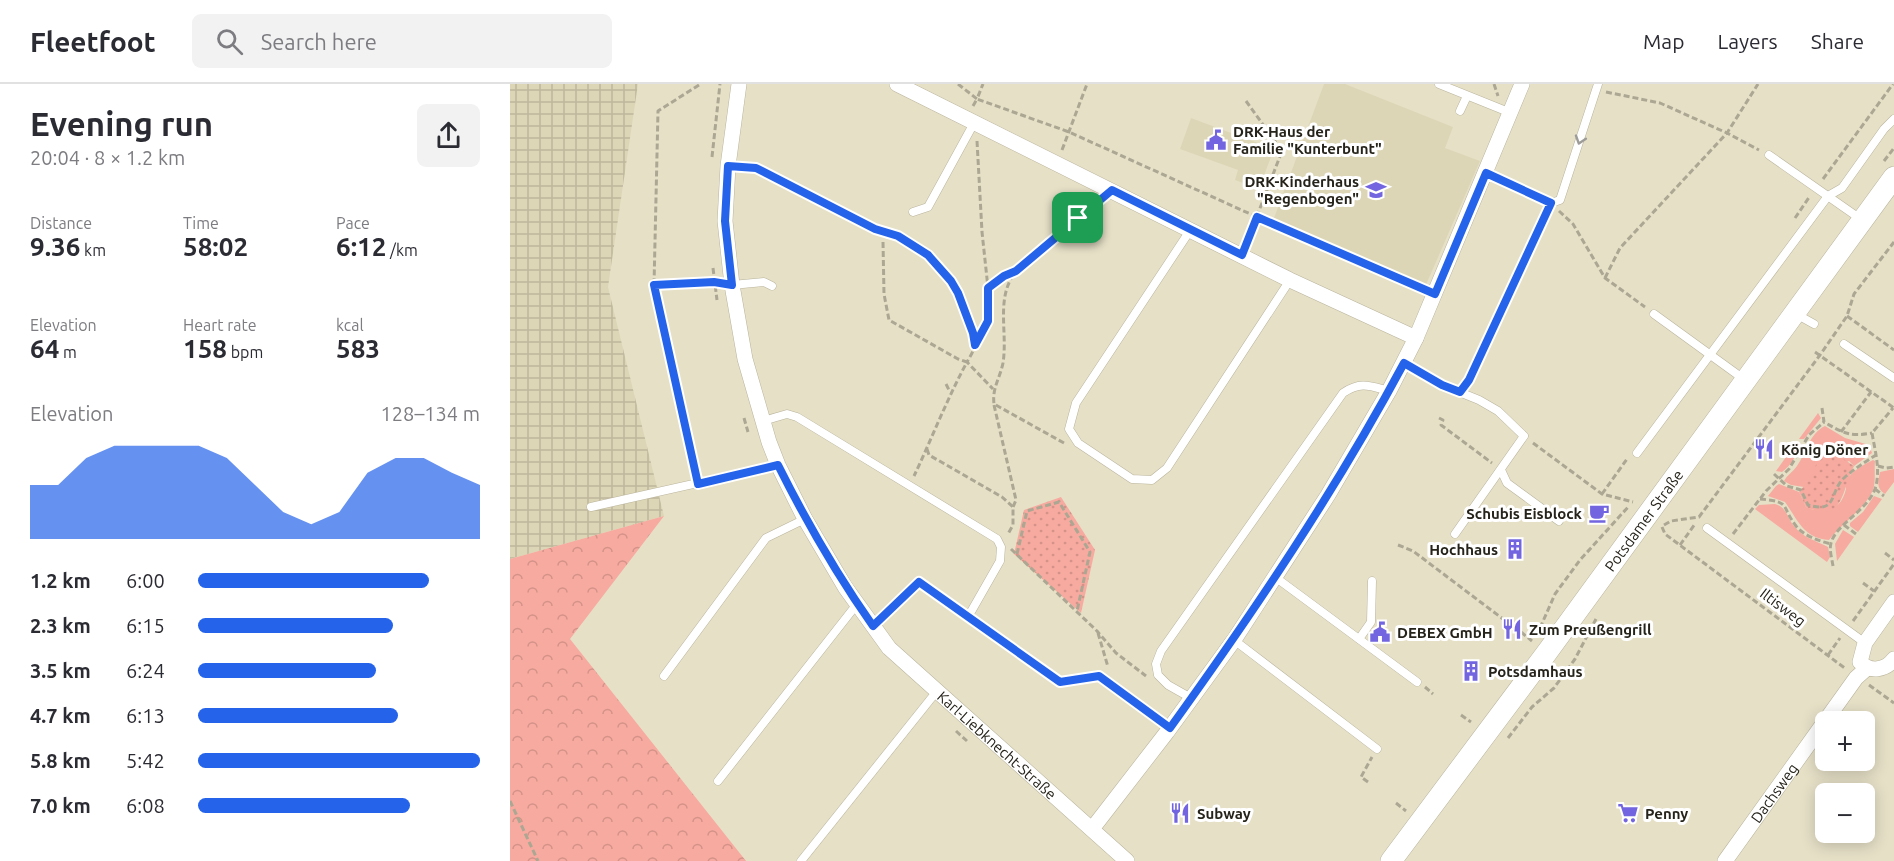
<!DOCTYPE html>
<meta charset="utf-8">
<style>
:root{--surface:#fff;--page:#f2f2f3;--text:#2b2b33;--muted:#7c7c81;--line:#e1e1e2;--accent:#2563eb}
body{margin:0;font-family:Ubuntu,sans-serif;background:var(--page);color:var(--text);height:100vh;display:flex;flex-direction:column;font-size:22px;white-space:nowrap}
*{box-sizing:border-box;margin:0}
p{font-size:20px;color:var(--muted)}
.icon{flex:none;width:33px;height:33px;fill:none;stroke:currentColor;stroke-width:2;stroke-linecap:round;stroke-linejoin:round}
.map{position:relative;flex:1;overflow:hidden}
.details{display:flex;flex-direction:column;background:var(--surface);width:510px}
.details>*{flex:none}
.controls{position:absolute;left:1305px;top:627px;display:grid;gap:12px}
.controls a{display:grid;place-items:center;width:60px;height:60px;border-radius:9px;background:var(--surface);box-shadow:0 3px 15px #0003;font-size:30px}
.pin{position:absolute;display:grid;place-items:center;width:51px;height:51px;color:#fff;margin:-26px;border-radius:12px;box-shadow:0 3px 9px #0006}
.round{display:grid;place-items:center;flex:none;width:63px;height:63px;border-radius:9px;background:var(--page)}
.summary{display:flex;align-items:center;justify-content:space-between;height:102px;padding:0 30px}
h1{font-size:33px;font-weight:700;line-height:45px}
.stats{display:grid;grid-template-columns:repeat(3,1fr);gap:9px;height:102px;padding:6px 30px}
.stats div{display:grid;align-content:center}
.stats b{font-size:26px;font-weight:700}
.stats small{font-size:16px;font-weight:400}
.stats p{font-size:16px}
.chart{height:168px;padding:12px 30px}
.chart p{display:flex;justify-content:space-between}
.chart svg{width:100%;height:108px;margin-top:6px;fill:var(--accent);opacity:.7}
ul{padding:0 30px;list-style:none;font-size:20px}
li{display:grid;grid-template-columns:96px 72px 1fr;align-items:center;height:45px}
li i{height:15px;border-radius:8px;background:var(--accent)}
header{display:flex;align-items:center;gap:36px;box-sizing:border-box;height:84px;padding:0 30px;background:var(--surface);border-bottom:2px solid var(--line)}
header strong{font-size:28px}
nav{display:flex;gap:33px;margin-inline-start:auto;font-size:21px}
.search{width:420px;height:54px;background:var(--page);display:flex;align-items:center;gap:15px;box-sizing:border-box;padding:0 21px;border-radius:9px;color:var(--muted);font-size:22px}
main{display:flex;flex:1;min-height:0}
.map>svg:first-child{display:block}
.built{fill:#ddd6b6}
.industrial{fill:url(#industrial-grid)}
.grass{fill:#f7aa9f}
.forest{fill:url(#forest-crowns)}
.park{fill:url(#park-dots)}
.lines{fill:none;stroke-linecap:round;stroke-linejoin:round}
.service-casing{stroke:#b9b49c;stroke-width:9}
.minor-casing{stroke:#b9b49c;stroke-width:16}
.secondary-casing{stroke:#b9b49c;stroke-width:22}
.path{stroke:#aca793;stroke-width:3;stroke-dasharray:6 3;stroke-linecap:butt}
.service{stroke:#fff;stroke-width:8}
.minor{stroke:#fff;stroke-width:15}
.secondary{stroke:#fff;stroke-width:21}
.oneway{stroke:#9d9c98}
.route-casing{stroke:#fff;stroke-width:12}
.route{stroke:#2563eb;stroke-width:8}
.labels{text-anchor:middle;dominant-baseline:central;stroke-width:6;stroke-linejoin:round;paint-order:stroke}
.poi-label{font-size:15px;font-weight:bold;fill:#25231a;stroke:#fff;text-anchor:start}
.street-label{font-size:15px;fill:#25231a;stroke:#fff}
</style>
<header>
<strong>Fleetfoot</strong>
<div class="search"><svg class="icon" aria-label="search" viewBox="0 0 24 24"><circle cx="10" cy="10" r="6"/><path d="M15 15l6 6"/></svg>Search here</div>
<nav><a>Map</a><a>Layers</a><a>Share</a></nav>
</header>
<main>
<section class="details">
<div class="summary"><div><h1>Evening run</h1><p>20:04 · 8 × 1.2 km</p></div><a class="round"><svg class="icon" aria-label="share" viewBox="0 0 24 24"><path d="M12 15V3M7 8l5-5 5 5M5 13v7h14v-7"/></svg></a></div>
<div class="stats">
<div><p>Distance</p><b>9.36<small> km</small></b></div>
<div><p>Time</p><b>58:02</b></div>
<div><p>Pace</p><b>6:12<small> /km</small></b></div>
</div>
<div class="stats">
<div><p>Elevation</p><b>64<small> m</small></b></div>
<div><p>Heart rate</p><b>158<small> bpm</small></b></div>
<div><p>kcal</p><b>583</b></div>
</div>
<div class="chart"><p><span>Elevation</span>128–134 m</p>
<svg viewBox="0 0 160 44" preserveAspectRatio="none"><path d="M0 44V22L10 22L20 11L30 6L40 6L50 6L60 6L70 11L80 22L90 33L100 38L110 33L120 17L130 11L140 11L150 17L160 22V44z"/></svg>
</div>
<ul>
<li><b>1.2 km</b>6:00<i style="width:82%"></i></li>
<li><b>2.3 km</b>6:15<i style="width:69%"></i></li>
<li><b>3.5 km</b>6:24<i style="width:63%"></i></li>
<li><b>4.7 km</b>6:13<i style="width:71%"></i></li>
<li><b>5.8 km</b>5:42<i style="width:100%"></i></li>
<li><b>7.0 km</b>6:08<i style="width:75%"></i></li>
</ul>
</section>
<div class="map">
<svg width="1384" height="777" viewBox="0 0 1384 777">
<defs>
<pattern id="industrial-grid" width="8" height="8" patternUnits="userSpaceOnUse" patternTransform="scale(1.5)"><rect width="8" height="8" fill="#ddd6b6"/><path d="M0 4h8M4 0v8" fill="none" stroke="#beb79c"/></pattern>
<pattern id="forest-crowns" width="20" height="18" patternUnits="userSpaceOnUse" patternTransform="scale(1.5)"><rect width="20" height="18" fill="#f7aa9f"/><path d="M2 6a3 3 0 1 1 6 0M12 15a3 3 0 1 1 6 0" fill="none" stroke="#d49288"/></pattern>
<pattern id="park-dots" width="8" height="8" patternUnits="userSpaceOnUse" patternTransform="scale(1.5)"><rect width="8" height="8" fill="#f7aa9f"/><path d="M2 2h.1M6 6h.1" fill="none" stroke="#d49288" stroke-width="1.8" stroke-linecap="round"/></pattern>
</defs>
<rect width="100%" height="100%" fill="#e6e0c7"/>
<g class="built">
<polygon points="814,0 835,0 943,43 935,64 970,77 915,203 764,134"/>
<polygon points="681,34 764,65 749,105 725,96 728,86 670,65"/>
</g>
<polygon class="industrial" points="0,0 128,0 98,203 154,432 0,475"/>
<g class="grass">
<polygon points="1308,329 1311,334 1294,355 1289,355"/>
<path d="M1315 342 1335 354 1359 361 1362 369 1344 382 1339 377 1297 398 1294 403 1281 401 1274 397C1277 391 1283 388 1287 382 1296 369 1299 350 1315 342Z"/>
<path d="M1286 359 1289 361C1287 372 1281 381 1272 388L1266 387Z"/>
<path d="M1363 376 1365 377C1364 386 1366 397 1363 406 1354 426 1332 439 1319 456 1293 454 1288 436 1275 418L1258 412 1266 402 1269 400 1289 408 1296 423C1314 431 1331 427 1336 405 1336 402 1335 399 1337 396 1341 387 1355 380 1363 376Z"/>
<path d="M1384 385V398L1375 410C1366 404 1368 398 1370 388Z"/>
<polygon points="1364,412 1372,415 1348,448 1340,442 1340,439 1353,428"/>
<path d="M1265 420C1277 423 1277 434 1284 442 1292 453 1306 457 1318 463L1320 473 1317 478 1245 425 1249 421Z"/>
<polygon points="1333,446 1344,453 1327,477 1325,460"/>
</g>
<polygon class="forest" points="154,432 60,555 236,777 0,777 0,475"/>
<g class="park">
<path d="M1320 370H1326L1344 382C1331 406 1335 440 1296 423L1289 408C1301 396 1302 377 1320 370Z"/>
<polygon points="551,413 585,466 571,529 504,470 514,426"/>
</g>
<g class="lines">
<g class="service-casing">
<g id="service">
<polyline points="929,0 1001,29"/>
<polyline points="950,27 957,12"/>
<polyline points="1259,71 1352,136"/>
<polyline points="218,82 246,84 365,145 388,152"/>
<polyline points="403,128 418,123 464,39"/>
<polyline points="681,145 566,319 559,345 568,359 622,395 642,396 657,384 780,196"/>
<polyline points="222,201 254,198 262,202"/>
<polyline points="1144,230 1235,296"/>
<polyline points="1286,230 1304,240"/>
<polyline points="1334,260 1384,294"/>
<polyline points="894,279 932,301 969,316 988,327 1014,352 945,450"/>
<polyline points="950,308 959,296 1041,119 1050,116 1088,0"/>
<polyline points="253,337 277,330 287,333 487,455 491,463 490,477 458,533"/>
<polyline points="1127,369 1318,112 1332,104 1374,45 1384,35"/>
<polyline points="991,386 997,399 1049,437"/>
<polyline points="81,423 268,381"/>
<polyline points="1197,444 1355,559"/>
<polyline points="765,493 907,598"/>
<polyline points="363,542 409,498 550,598 589,592 660,644"/>
<polyline points="849,555 861,538 862,497"/>
<polyline points="724,556 867,665"/>
<polyline points="154,592 256,454 295,435"/>
<path d="M681 614 658 601 648 591 646 580 651 567 833 309C851 297 860 302 879 307"/>
<polyline points="208,697 347,520"/>
<polyline points="291,777 427,607"/>
</g>
</g>
<g class="minor-casing">
<g id="minor">
<path id="s1" d="M229 0 218 82 215 137 222 201 235 275 259 358 268 381 295 435 335 503 379 564 617 777"/>
<polyline points="387,0 780,196 906,254"/>
<path d="M1384 518 1355 559 1350 578C1360 589 1376 586 1384 575"/>
<polyline points="582,745 657,648 724,556 818,411 879,307 906,254 1012,0"/>
<path id="s2" d="M1215 777 1346 594 1356 585"/>
</g>
</g>
<g class="secondary-casing">
<g id="secondary">
<path id="s3" d="M881 777 1038 567 1384 93"/>
</g>
</g>
<g class="path">
<polyline points="448,0 467,15 473,0"/>
<polyline points="984,0 988,12"/>
<polyline points="189,1 148,27 144,201 205,198"/>
<polyline points="1096,8 1150,19 1217,49 1249,66"/>
<polyline points="736,17 772,67 737,158"/>
<polyline points="463,22 467,15 559,48 747,133 912,204"/>
<polyline points="467,57 472,148 478,204 494,192 506,187"/>
<polyline points="552,66 577,0"/>
<polyline points="202,73 210,0"/>
<polyline points="1374,77 1384,64"/>
<polyline points="989,95 1032,115"/>
<polyline points="1313,95 1383,0"/>
<polyline points="1049,127 1063,140 1095,194 1135,223"/>
<polyline points="1285,134 1300,112"/>
<path d="M398 157C431 174 447 204 459 238 461 245 466 253 465 261 464 266 460 273 457 278L483 305"/>
<path d="M373 158 374 210 379 236 448 275 457 278C437 315 422 354 404 392"/>
<polyline points="203,184 207,216"/>
<polyline points="1095,194 1110,164 1217,49 1248,0"/>
<polyline points="144,201 185,389"/>
<polyline points="1337,232 1384,266"/>
<polyline points="466,259 478,237 478,204"/>
<polyline points="1305,268 1384,324"/>
<polyline points="436,300 440,308"/>
<polyline points="484,321 506,416 503,423"/>
<path d="M1312 324 1314 338C1333 349 1340 353 1362 349"/>
<polyline points="234,334 238,348"/>
<polyline points="929,334 933,336 931,341 982,379"/>
<polyline points="1331,348 1361,308"/>
<path d="M554 359 484 320C482 304 490 294 493 279 498 247 485 214 506 187L589 117"/>
<polyline points="1023,359 1092,410 1123,418"/>
<polyline points="417,365 419,371 492,413 503,423 503,441 498,450"/>
<polyline points="1368,382 1376,384 1384,383"/>
<path d="M1264 390 1277 402 1291 406 1298 421C1328 430 1319 408 1334 394 1344 385 1355 378 1366 371"/>
<polyline points="1365,405 1374,412"/>
<polyline points="1092,410 1117,375"/>
<path d="M1250 415C1282 418 1270 421 1286 442 1294 452 1309 457 1321 460"/>
<polyline points="1154,441 1161,437 1189,433 1310,271 1337,232 1344,210 1384,158"/>
<polyline points="1334,441 1346,450"/>
<polyline points="1152,443 1155,450 1336,585"/>
<polyline points="1223,450 1256,407 1279,385 1299,351 1314,338"/>
<polyline points="888,461 903,467 993,535"/>
<polyline points="1170,461 1185,440"/>
<polyline points="501,465 587,547 606,569 636,592"/>
<polyline points="1375,469 1384,476"/>
<polyline points="507,470 517,427 549,418 580,468 567,527"/>
<path d="M1323 482C1322 475 1319 466 1321 459 1326 440 1357 427 1365 405 1371 387 1365 367 1362 349L1383 324"/>
<polyline points="1353,499 1364,507"/>
<polyline points="1343,537 1384,480"/>
<polyline points="1030,544 1045,510 1070,476 1119,422"/>
<polyline points="1011,548 1022,557"/>
<polyline points="588,549 598,583"/>
<polyline points="1318,571 1330,554"/>
<polyline points="1359,601 1384,619"/>
<polyline points="915,603 923,610"/>
<polyline points="951,631 961,638"/>
<polyline points="446,647 457,657"/>
<polyline points="998,654 1022,623 1044,604 1065,575 1086,535"/>
<polyline points="858,698 851,693 862,673"/>
<polyline points="0,717 28,777"/>
<polyline points="886,719 896,727"/>
</g>
<use href="#service" class="service"/>
<use href="#minor" class="minor"/>
<use href="#secondary" class="secondary"/>
</g>
<defs><path id="oneway-chevron" d="M-2-3.5L2.5 0L-2 3.5" fill="none" stroke-width="1.6" stroke-linecap="round" stroke-linejoin="round" transform="scale(1.5)"/></defs>
<use class="oneway" href="#oneway-chevron" transform="translate(1070 56) rotate(108)"/>
<g class="lines">
<g class="route-casing">
<path id="route" d="M218 82 246 84 365 145 388 152 418 171 441 197 448 209 463 249 465 261 478 237V204L494 192 506 187 602 106 732 171 747 133 925 210 976 89 1041 119 959 296 950 308 932 301 894 279C826 406 745 526 660 644L589 592 550 598 409 498 363 542C327 491 296 437 268 381L188 400 144 201 204 198 222 201 215 137Z"/>
</g>
<use href="#route" class="route"/>
</g>
<defs>
<g id="civic-bare" transform="scale(1.62)"><path d="M-.6-6.5H3V-4.5H.6V-3L4-1V1h2V6H-6V1h2V-1L-.6-3ZM-1.2 2.5V6h2.4V2.5Z" fill="#7265df" stroke="#fff" stroke-width="2.5" paint-order="stroke"/></g>
<g id="school-bare" transform="scale(1.62)"><path d="M0-5L7-2L0 1L-7-2ZM-4 1L0 2.5L4 1V4Q0 6-4 4Z" fill="#7265df" stroke="#fff" stroke-width="2.5" paint-order="stroke"/></g>
<g id="restaurant-bare" transform="scale(1.62)"><path d="M-5-6h1v4h1v-4h1v4h1v-4h1v5L-1.5 .5V6h-2V.5L-5-1ZM5-6V6H3V1.5H1.5Q1.5-4 5-6Z" fill="#7265df" stroke="#fff" stroke-width="2.5" paint-order="stroke"/></g>
<g id="cafe-bare" transform="scale(1.62)"><path d="M-5.5-4.5H6V0H3Q3 3.5 0 3.5H-2.5Q-5.5 3.5-5.5 0ZM3-3.2v2h1.7v-2ZM-6 4.5H4V6H-6Z" fill="#7265df" stroke="#fff" stroke-width="2.5" paint-order="stroke"/></g>
<g id="building-bare" transform="scale(1.62)"><path d="M-4-6H4V6H1V3H-1V6H-4ZM-2.5-4.3h1.7v1.8h-1.7ZM.8-4.3h1.7v1.8H.8ZM-2.5-1h1.7V.8h-1.7ZM.8-1h1.7V.8H.8Z" fill="#7265df" stroke="#fff" stroke-width="2.5" paint-order="stroke"/></g>
<g id="supermarket-bare" transform="scale(1.62)"><path d="M-6-5.5h2.5l.6 2H6L4.5 2H-2.5L-4.4-4H-6ZM-1.5 3.2a1.3 1.3 0 1 0 .1 0ZM3 3.2a1.3 1.3 0 1 0 .1 0Z" fill="#7265df" stroke="#fff" stroke-width="2.5" paint-order="stroke"/></g>
</defs>
<g fill-rule="evenodd">
<use href="#civic-bare" x="706" y="56"/>
<use href="#school-bare" x="866" y="106"/>
<use href="#restaurant-bare" x="1254" y="365"/>
<use href="#cafe-bare" x="1089" y="429"/>
<use href="#building-bare" x="1005" y="465"/>
<use href="#restaurant-bare" x="1002" y="545"/>
<use href="#civic-bare" x="870" y="548"/>
<use href="#building-bare" x="961" y="587"/>
<use href="#restaurant-bare" x="670" y="729"/>
<use href="#supermarket-bare" x="1118" y="729"/>
</g>
<g class="labels">
<g class="poi-label">
<text x="723" y="47">DRK-Haus der<tspan x="723" dy="17">Familie "Kunterbunt"</tspan></text>
<text x="849" y="97" text-anchor="end">DRK-Kinderhaus<tspan x="849" dy="17">"Regenbogen"</tspan></text>
<text x="1271" y="365">König Döner</text>
<text x="1072" y="429" text-anchor="end">Schubis Eisblock</text>
<text x="988" y="465" text-anchor="end">Hochhaus</text>
<text x="1019" y="545">Zum Preußengrill</text>
<text x="887" y="548">DEBEX GmbH</text>
<text x="978" y="587">Potsdamhaus</text>
<text x="687" y="729">Subway</text>
<text x="1135" y="729">Penny</text>
</g>
<g class="street-label">
<text stroke="none"><textPath href="#s3" startOffset="424">Potsdamer Straße</textPath></text>
<text transform="translate(1273 523) rotate(37)">Iltisweg</text>
<text stroke="none"><textPath href="#s1" startOffset="748">Karl-Liebknecht-Straße</textPath></text>
<text stroke="none"><textPath href="#s2" startOffset="84">Dachsweg</textPath></text>
</g>
</g>
</svg>
<div class="controls">
<a>+</a>
<a>−</a>
</div>
<div class="pin" style="left:568px;top:134px;background:#1e9e55"><svg class="icon" aria-label="arrive" viewBox="0 0 24 24"><path d="M6 21V4h12l-3 4 3 4H6"/></svg></div>
</div>
</main>
